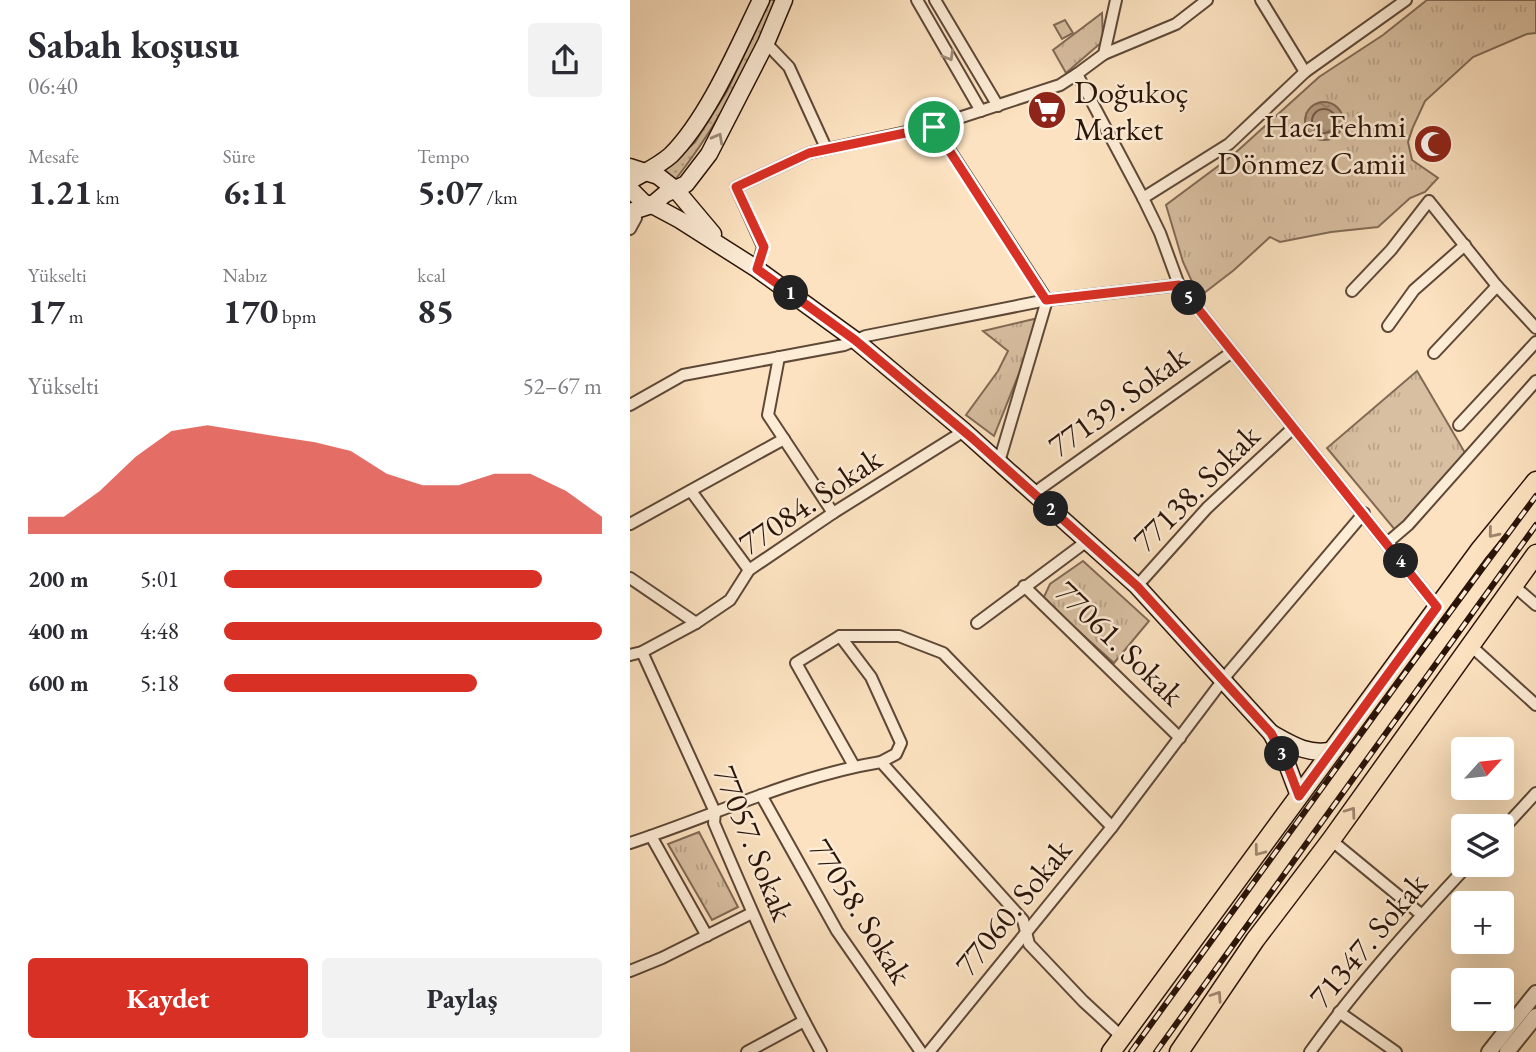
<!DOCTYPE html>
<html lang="tr">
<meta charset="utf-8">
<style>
:root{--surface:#fff;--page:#f2f2f3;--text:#2b2b33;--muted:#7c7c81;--accent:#d93025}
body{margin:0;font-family:"EB Garamond",serif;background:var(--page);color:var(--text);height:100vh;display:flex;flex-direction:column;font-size:26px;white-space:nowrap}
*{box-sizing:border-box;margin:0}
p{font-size:23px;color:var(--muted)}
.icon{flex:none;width:38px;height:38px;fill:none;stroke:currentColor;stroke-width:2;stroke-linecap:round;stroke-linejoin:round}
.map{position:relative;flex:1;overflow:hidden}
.sheet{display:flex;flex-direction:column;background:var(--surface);width:630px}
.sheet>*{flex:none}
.needle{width:46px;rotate:63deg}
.tools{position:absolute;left:821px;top:737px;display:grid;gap:14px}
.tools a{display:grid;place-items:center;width:63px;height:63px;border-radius:7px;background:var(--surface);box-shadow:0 7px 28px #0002;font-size:35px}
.pin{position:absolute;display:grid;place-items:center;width:60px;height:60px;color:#fff;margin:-30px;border:4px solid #fff;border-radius:50%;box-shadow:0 2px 7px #0007}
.km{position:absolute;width:35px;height:35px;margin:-18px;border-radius:50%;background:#222;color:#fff;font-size:19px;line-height:35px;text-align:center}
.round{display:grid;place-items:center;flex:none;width:74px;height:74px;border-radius:7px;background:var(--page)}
.headline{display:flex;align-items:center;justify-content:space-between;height:119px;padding:0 28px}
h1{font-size:38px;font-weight:700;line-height:52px}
.figures{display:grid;grid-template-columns:repeat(3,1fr);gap:10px;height:119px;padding:7px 28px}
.figures div{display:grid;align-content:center}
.figures b{font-size:35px;font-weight:700}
.figures small{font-size:19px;font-weight:400}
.figures p{font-size:19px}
.chart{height:196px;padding:14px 28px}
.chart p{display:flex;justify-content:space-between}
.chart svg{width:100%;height:126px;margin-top:7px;fill:var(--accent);opacity:.7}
.cta{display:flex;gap:14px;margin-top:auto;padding:14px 28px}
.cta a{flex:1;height:80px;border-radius:7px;background:var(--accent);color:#fff;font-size:28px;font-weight:700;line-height:80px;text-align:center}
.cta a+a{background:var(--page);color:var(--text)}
ul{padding:0 28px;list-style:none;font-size:23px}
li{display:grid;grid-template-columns:112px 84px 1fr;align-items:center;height:52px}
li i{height:18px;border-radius:9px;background:var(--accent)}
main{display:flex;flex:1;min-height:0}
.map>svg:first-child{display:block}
.grass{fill:url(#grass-dots);stroke:#816a55;stroke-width:2}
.park{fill:url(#park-tufts);stroke:#816a55;stroke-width:2}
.water{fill:url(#water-ripples);stroke:#7d6652;stroke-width:2}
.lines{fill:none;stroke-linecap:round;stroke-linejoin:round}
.shore{stroke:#705846;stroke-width:2}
.minor-casing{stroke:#5e4837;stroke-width:14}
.tertiary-casing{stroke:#5e4837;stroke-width:18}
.secondary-casing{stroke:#2a1409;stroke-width:19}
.primary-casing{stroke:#2a1409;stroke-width:21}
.minor{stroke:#fdecd6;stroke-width:10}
.tertiary{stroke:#fdecd6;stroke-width:14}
.secondary{stroke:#fdecd6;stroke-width:16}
.primary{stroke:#fce2c0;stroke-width:18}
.rail-casing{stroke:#2a1409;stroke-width:6}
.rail{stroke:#fdecd6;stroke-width:3.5;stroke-dasharray:10;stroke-linecap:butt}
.oneway{stroke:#9e8b7a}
.oneway2{stroke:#9e856e}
.route-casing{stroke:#fff;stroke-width:14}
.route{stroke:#d93025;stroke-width:9}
.labels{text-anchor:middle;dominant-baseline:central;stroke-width:5;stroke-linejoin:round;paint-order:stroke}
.poi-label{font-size:32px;fill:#2a1409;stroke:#fdecd6;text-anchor:start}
.street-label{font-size:32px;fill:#2a1409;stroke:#fdecd6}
</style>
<main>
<section class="sheet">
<div class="headline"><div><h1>Sabah koşusu</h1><p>06:40</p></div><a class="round"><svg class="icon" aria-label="share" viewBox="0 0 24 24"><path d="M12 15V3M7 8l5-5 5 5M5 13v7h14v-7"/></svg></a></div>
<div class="figures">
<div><p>Mesafe</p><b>1.21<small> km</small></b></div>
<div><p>Süre</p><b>6:11</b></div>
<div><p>Tempo</p><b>5:07<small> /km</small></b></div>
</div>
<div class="figures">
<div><p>Yükselti</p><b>17<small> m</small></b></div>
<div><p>Nabız</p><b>170<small> bpm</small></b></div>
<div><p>kcal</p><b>85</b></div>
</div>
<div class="chart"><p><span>Yükselti</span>52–67 m</p>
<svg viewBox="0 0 160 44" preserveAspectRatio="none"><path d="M0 44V38L10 38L20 29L30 17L40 8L50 6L60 8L70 10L80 12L90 15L100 23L110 27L120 27L130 23L140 23L150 29L160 38V44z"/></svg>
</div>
<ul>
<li><b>200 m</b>5:01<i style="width:84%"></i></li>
<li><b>400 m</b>4:48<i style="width:100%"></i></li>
<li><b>600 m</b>5:18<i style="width:67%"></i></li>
</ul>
<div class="cta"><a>Kaydet</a><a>Paylaş</a></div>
</section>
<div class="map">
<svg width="906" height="1052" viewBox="0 0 906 1052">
<defs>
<pattern id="grass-dots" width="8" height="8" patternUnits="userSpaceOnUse" patternTransform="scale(1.75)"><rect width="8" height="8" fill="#d8bfa1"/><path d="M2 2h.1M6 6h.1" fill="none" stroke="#baa389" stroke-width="1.8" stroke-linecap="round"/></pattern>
<pattern id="park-tufts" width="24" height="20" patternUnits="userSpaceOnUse" patternTransform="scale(1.75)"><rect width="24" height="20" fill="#d8bfa1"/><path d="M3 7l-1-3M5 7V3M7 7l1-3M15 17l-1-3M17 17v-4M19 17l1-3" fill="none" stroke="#baa389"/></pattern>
<pattern id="water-ripples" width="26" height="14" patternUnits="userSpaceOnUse" patternTransform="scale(1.75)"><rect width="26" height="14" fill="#b59c82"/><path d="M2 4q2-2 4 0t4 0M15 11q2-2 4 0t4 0" fill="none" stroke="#937e69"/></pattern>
</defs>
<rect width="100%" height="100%" fill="#fce2c0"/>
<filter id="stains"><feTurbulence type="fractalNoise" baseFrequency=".00286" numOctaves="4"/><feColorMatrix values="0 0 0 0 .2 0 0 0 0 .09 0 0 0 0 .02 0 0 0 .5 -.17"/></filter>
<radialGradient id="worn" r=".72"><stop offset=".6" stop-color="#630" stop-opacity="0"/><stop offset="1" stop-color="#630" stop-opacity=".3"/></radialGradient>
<path class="grass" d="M140 0H147C120 64 88 126 45 180L34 170 65 142 97 91Z"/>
<g class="park">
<polygon points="797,0 906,0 906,33 897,34 843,57 795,101 783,127 778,142 782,160 808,178 795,192 780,198 748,227 701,232 650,242 640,237 604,270 569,297 553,262 536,205 603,155 689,77 753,35"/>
<polygon points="472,13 473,41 436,73 423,50"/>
<polygon points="435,20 443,33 432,39 424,25"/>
<polygon points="404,319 408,326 364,436 336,415 368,371 378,351 353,331"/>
<polygon points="787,371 838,458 766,531 697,448"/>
<polygon points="453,561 519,621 484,663 413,599 420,584"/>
<polygon points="69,832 108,907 82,920 38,844"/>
</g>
<circle class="water" cx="694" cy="121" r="19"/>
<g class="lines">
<circle class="shore" cx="694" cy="121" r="12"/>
<g class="minor-casing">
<g id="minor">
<polyline points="287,0 351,111"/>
<polyline points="305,0 368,106"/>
<polyline points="486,0 474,54 447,74 513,198 530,233 549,285 807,607"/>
<polyline points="631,0 675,72"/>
<polyline points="136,43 159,67 196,148"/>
<polyline points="474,54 546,24 577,0"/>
<polyline points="304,126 417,300"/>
<polyline points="513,198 599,144 675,72 776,0"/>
<polyline points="0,229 6,218 4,211"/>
<polyline points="127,269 133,247 106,187 179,153 304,126 430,85 447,74"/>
<polyline points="722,291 761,250 799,201 867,286 906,328"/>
<polyline points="758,326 784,290 835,245"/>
<polyline points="804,353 867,286"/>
<polyline points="149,357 138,415 203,513"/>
<polyline points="0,405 53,375 214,345 236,336 417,300 549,285"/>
<polyline points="829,425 906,342"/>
<polyline points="369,462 417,300"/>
<polyline points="61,491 119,570"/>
<polyline points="404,493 602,352"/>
<polyline points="0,524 154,439"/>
<polyline points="757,543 778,525 906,381"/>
<polyline points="0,578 66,623"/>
<polyline points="883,585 906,605"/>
<polyline points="394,586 550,738"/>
<polyline points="507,586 577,508 663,428"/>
<polyline points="347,623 457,541"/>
<polyline points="210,636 241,677 271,743 266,754 251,762"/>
<polyline points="840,645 906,705"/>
<path d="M12 652 85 812 84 823C117 900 150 979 191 1052"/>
<polyline points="0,655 12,652 66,623 100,600 119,570 203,513 334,431"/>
<polyline points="224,766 166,663 210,636 269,636 313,653 482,827"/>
<polyline points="131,795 207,931 291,1052"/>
<polyline points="872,830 906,793"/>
<polyline points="21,836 77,936"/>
<polyline points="701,840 792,915"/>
<path d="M0 843C83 816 164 776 251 762L393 920 399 944 453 1001 492 1037"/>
<polyline points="0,971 32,958 122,913"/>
<polyline points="709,1012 766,1052"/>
<polyline points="117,1052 174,1021"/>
<polyline points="299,1052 482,827 599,672 734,513"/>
<path d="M680 1052C728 985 783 924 839 864"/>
</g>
</g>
<g class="tertiary-casing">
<g id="tertiary">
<polyline points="859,1052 906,993"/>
<polyline points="877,1052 906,1016"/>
</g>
</g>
<g class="secondary-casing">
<g id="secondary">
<polyline points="0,167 28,176 46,190 83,234"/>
<path d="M0 181C13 173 30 165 41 155 78 118 108 47 131 0"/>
<polyline points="0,189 14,203 22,205 50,220 127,269 225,340 334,431 507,586 641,733 655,759 669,796"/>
<polyline points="0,212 22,205 35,194 56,184 79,154 136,43 154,0"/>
<path d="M641 733C662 745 679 756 704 750"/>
</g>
</g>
<g class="primary-casing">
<g id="primary">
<polyline points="481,1052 849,551 906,481"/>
<polyline points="549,1052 625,940 701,840 906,554"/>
</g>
</g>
<use href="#minor" class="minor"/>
<use href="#tertiary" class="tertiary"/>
<use href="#secondary" class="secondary"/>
<use href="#primary" class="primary"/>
<g class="rail-casing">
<g id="rail">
<polyline points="501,1052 778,669 906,496"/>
<polyline points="526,1052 906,525"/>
</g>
</g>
<use href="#rail" class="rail"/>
</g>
<defs><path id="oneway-chevron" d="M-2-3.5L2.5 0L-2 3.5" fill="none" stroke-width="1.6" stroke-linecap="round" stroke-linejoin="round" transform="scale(1.75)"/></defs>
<g class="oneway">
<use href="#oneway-chevron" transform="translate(319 56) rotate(60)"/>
<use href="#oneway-chevron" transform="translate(88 138) rotate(-61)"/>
</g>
<g class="oneway2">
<use href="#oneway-chevron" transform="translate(863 533) rotate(129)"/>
<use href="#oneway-chevron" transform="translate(721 812) rotate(-54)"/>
<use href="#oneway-chevron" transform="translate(629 851) rotate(127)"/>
<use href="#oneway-chevron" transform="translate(587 996) rotate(-56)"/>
</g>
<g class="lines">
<g class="route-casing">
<polygon id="route" points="304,127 416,300 549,285 807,607 669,796 655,759 641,733 507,586 342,438 225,340 127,269 134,247 106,187 179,153"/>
</g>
<use href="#route" class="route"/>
</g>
<defs>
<g id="supermarket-disc" transform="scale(2.0125)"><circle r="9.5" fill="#8f2418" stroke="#fdecd6"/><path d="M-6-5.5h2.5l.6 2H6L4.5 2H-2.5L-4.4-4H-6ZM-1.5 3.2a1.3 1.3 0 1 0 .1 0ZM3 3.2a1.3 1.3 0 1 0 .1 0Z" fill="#fff"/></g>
<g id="mosque-disc" transform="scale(2.0125)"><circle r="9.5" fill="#8f2418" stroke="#fdecd6"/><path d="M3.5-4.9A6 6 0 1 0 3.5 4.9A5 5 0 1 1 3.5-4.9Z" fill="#fff"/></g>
</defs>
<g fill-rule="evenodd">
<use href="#supermarket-disc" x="417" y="110"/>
<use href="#mosque-disc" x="803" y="144"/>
</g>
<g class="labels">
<g class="poi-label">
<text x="444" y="92">Doğukoç<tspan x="444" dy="37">Market</tspan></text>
<text x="776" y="126" text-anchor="end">Hacı Fehmi<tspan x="776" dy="37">Dönmez Camii</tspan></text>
</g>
<g class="street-label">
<text transform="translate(488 401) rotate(-36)">77139. Sokak</text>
<text transform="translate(566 488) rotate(-45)">77138. Sokak</text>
<text transform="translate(180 501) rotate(-34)">77084. Sokak</text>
<text transform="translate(490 643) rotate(44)">77061. Sokak</text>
<text transform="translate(124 843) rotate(68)">77057. Sokak</text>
<text transform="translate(383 907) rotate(-51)">77060. Sokak</text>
<text transform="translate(231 911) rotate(58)">77058. Sokak</text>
<text transform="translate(738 940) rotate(-50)">71347. Sokak</text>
</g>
</g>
<rect width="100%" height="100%" filter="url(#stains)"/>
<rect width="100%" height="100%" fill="url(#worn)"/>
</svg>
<div class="tools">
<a><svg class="needle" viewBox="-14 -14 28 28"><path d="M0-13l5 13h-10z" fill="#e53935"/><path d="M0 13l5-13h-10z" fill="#7c7c81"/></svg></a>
<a><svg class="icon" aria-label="layers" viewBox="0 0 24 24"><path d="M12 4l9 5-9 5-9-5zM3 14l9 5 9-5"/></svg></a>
<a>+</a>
<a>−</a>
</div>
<div class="pin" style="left:304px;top:127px;background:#1e9e55"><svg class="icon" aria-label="arrive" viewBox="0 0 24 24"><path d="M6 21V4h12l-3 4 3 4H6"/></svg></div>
<b class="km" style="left:161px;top:293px">1</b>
<b class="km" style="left:421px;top:509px">2</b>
<b class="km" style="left:652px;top:754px">3</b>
<b class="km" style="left:771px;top:561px">4</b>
<b class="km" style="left:559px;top:298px">5</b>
</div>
</main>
